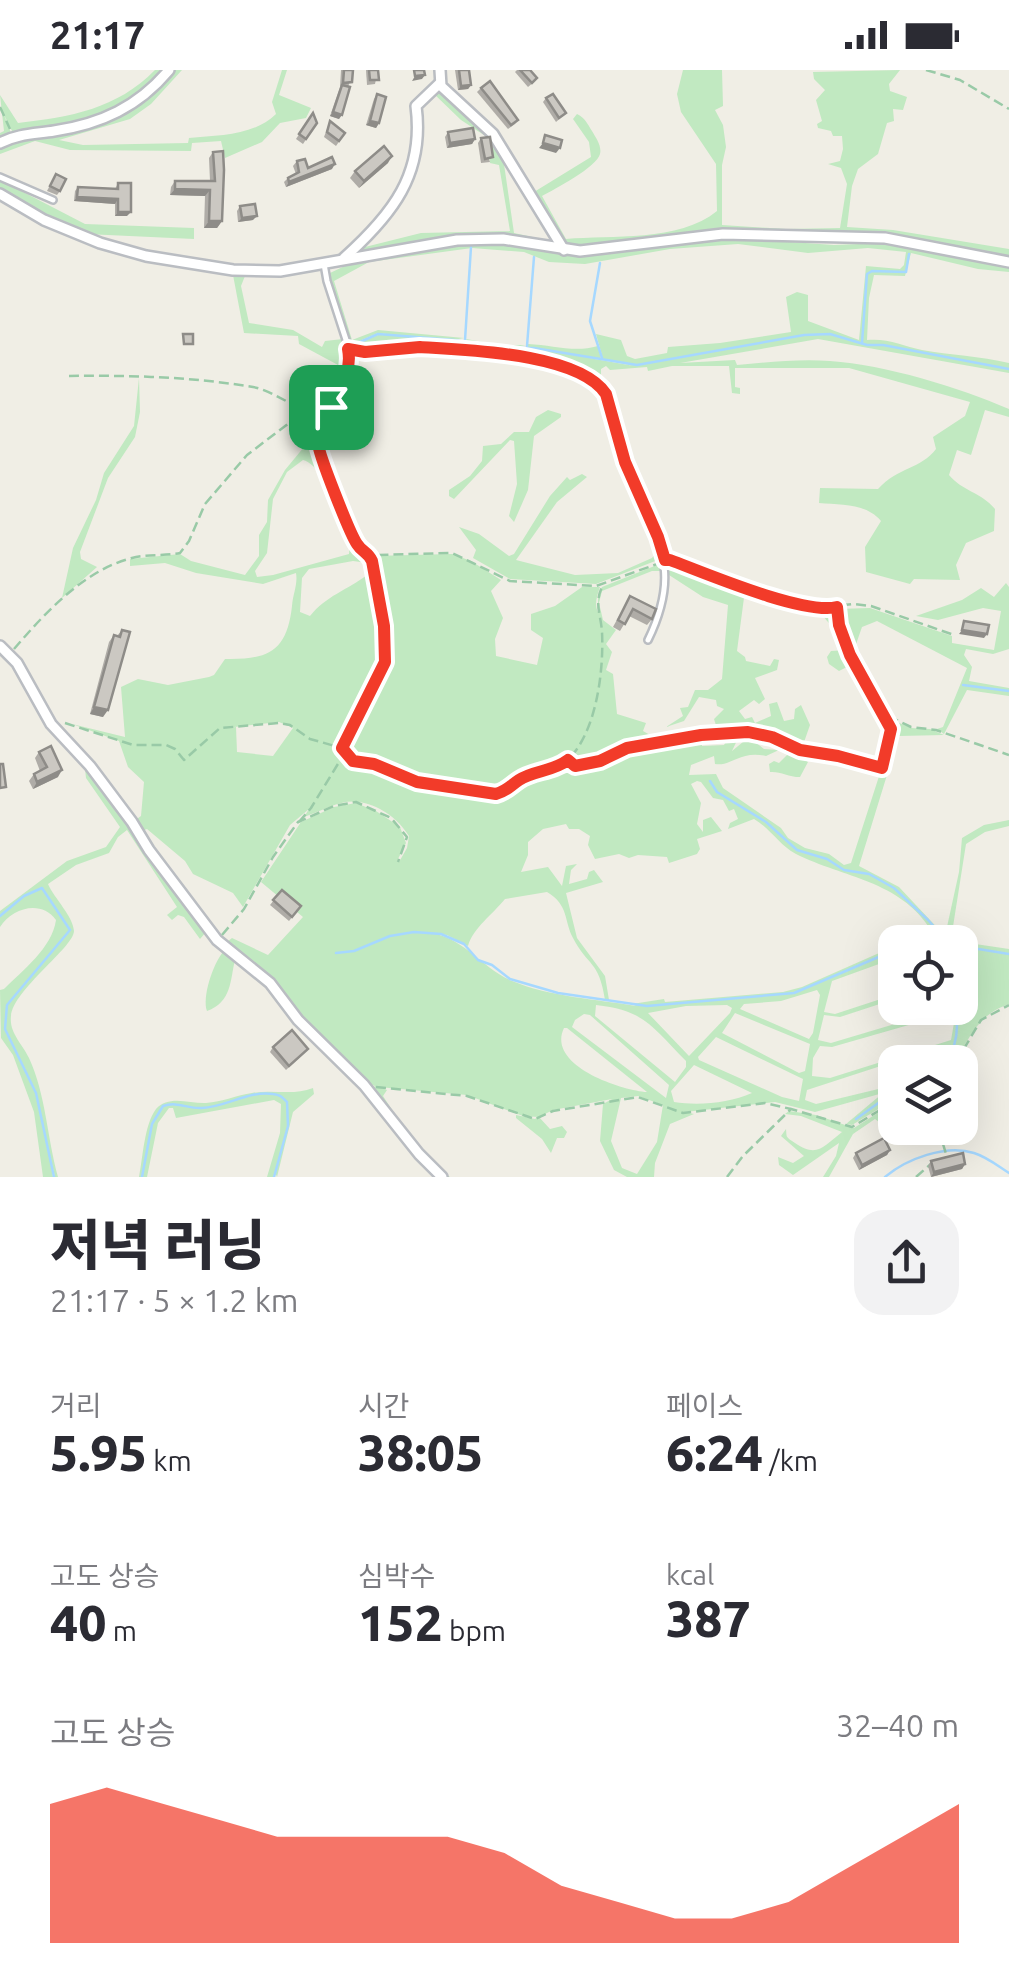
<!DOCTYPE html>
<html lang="ko">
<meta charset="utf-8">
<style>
:root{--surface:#fff;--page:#f2f2f3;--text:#2b2b33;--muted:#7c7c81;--accent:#f23b29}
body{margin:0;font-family:Ubuntu,"Noto Sans KR",sans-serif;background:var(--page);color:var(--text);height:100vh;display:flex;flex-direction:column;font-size:38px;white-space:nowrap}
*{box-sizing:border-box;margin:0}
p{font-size:32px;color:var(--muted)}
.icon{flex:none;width:55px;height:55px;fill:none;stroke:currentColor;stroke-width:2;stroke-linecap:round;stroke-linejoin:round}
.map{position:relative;height:1107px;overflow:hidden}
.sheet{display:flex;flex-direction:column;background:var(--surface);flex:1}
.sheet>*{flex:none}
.buttons{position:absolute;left:878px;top:855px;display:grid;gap:20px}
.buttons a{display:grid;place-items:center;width:100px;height:100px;border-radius:20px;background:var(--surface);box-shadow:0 10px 40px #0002;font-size:50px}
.pin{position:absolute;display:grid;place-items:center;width:85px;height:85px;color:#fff;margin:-42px;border-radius:20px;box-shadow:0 5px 15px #0006}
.round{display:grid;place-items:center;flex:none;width:105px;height:105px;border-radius:30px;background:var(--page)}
.summary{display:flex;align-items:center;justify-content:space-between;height:170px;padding:0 50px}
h1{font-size:55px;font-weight:800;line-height:75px}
.metrics{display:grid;grid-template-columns:repeat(3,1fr);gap:15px;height:170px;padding:10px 50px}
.metrics div{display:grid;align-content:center}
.metrics b{font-size:50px;font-weight:800}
.metrics small{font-size:28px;font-weight:400}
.metrics p{font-size:28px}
.chart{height:280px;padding:20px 50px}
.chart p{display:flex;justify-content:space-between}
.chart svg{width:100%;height:180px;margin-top:10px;fill:var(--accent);opacity:.7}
.status{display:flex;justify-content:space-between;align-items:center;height:70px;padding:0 50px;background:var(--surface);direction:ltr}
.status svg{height:28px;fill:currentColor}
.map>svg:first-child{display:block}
.green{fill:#c1e9c1;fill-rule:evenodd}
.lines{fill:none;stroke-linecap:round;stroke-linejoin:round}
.stream{stroke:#a6d8ff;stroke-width:2.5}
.lane-casing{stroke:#babdc2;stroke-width:10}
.street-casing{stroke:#babdc2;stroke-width:14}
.path{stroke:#99caa7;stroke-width:2.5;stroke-dasharray:10 5;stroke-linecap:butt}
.lane{stroke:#fff;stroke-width:5}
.street{stroke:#fff;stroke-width:9}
.wall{fill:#afaca7}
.shaded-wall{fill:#8e8c88}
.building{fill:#cbc8c2;stroke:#8e8c88;stroke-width:2.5}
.route-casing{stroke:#fff;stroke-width:20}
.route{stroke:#f23b29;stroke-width:12}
</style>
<div class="status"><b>21:17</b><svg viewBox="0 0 49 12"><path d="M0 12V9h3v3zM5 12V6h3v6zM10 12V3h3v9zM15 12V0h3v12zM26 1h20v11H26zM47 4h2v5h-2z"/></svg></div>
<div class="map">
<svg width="1009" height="1107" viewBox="0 0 1009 1107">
<rect width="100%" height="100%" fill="#f0eee5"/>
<g class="green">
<path d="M155 0H166L121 39 72 54 13 63 4 45 11 63 0 69V63L4 61 0 25 18 53C70 47 117 39 155 0Z"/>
<path d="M175 0H182L151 34 130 49 59 70 83 75 188 73 189 68C220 65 253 66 276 44L272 32 282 0H287L279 25 311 38 306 48 280 53 262 72 225 88 221 71 192 73 191 81 70 80 35 71 0 84V79C20 69 39 68 61 64 111 56 143 40 175 0Z"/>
<path d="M683 0H722L723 36 715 40 723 55 726 77 722 95V155L786 159 840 158 847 114 841 98 828 94 840 91 843 79 842 66H833L831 61 818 58 817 54 822 51 816 30 825 20 814 9 813 2 900 0 889 14 890 21 907 27 903 40 893 39 894 51 887 53 878 84 858 99 852 116 847 157 893 160 1009 179V187L874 162H713L598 175H564L534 122 591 87 589 72 573 49 577 44C585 48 587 53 592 61 596 68 602 76 600 84 597 97 555 119 542 126L566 169C611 165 679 172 717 141L716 94 681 42 677 24Z"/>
<path d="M439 18 489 65 557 173C476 162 431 167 352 184L357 179 421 163 510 161 499 95 490 93 487 67 461 50 432 22ZM504 94 551 165V171L514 163Z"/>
<polygon points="0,110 85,154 194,158 194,169 86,164 57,153 0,120"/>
<path d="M748 169 834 175 883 173 1009 197V202L978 199 911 183 905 206 874 205 869 228 867 270C888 268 903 276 922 280 950 285 980 286 1009 293V303L818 269 680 293 735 290 737 295C768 292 799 289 830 291 886 295 958 317 1009 339V347L985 340 971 385 957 380 949 405C962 421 981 422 995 439L994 461 966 473 956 495 960 510 914 509 910 514 866 502 865 477 881 451C866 433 841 435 819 433L820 418 878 419C898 397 921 399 936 379L933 367 965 346 970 332 849 298H735V317L740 318V324L732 323 729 296H672L648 301 647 297 610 300 606 296 601 299V311C565 286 466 275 421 275 400 275 379 278 359 280L351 276 378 265H395L378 263 350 275 328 208 330 203 349 194 380 186 451 175 512 176 576 186 672 174ZM738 174 808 183 868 178 906 182 904 195 900 199 866 196 859 270 808 251V225L797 222 786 227 791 262 720 273 668 277 667 283 635 289 627 286 621 270 596 264 603 289 634 296 589 288 601 289 598 276C574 283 553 275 528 274V278L501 279 526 275H501L466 269 469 273 453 270 464 268 378 260 352 270 334 211 369 192 472 178 524 182 549 192 585 194 670 179Z"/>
<path d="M233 205 245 206 241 216 249 253 293 260 322 277 325 271 343 269C351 298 343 313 320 331L342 315 321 353 317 376 355 474 369 486 379 532 371 486 452 484 471 491 501 510 491 521 503 548 495 569 496 586 537 595 543 568 531 560V544L555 536 582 517H600C597 526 594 534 598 542V526L602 517 662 493 664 501H652L602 521 599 533 603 550 616 560 606 574 612 582 606 600 613 604 617 644 646 653 643 661 657 669 658 673 653 676 701 666 702 676 724 675 730 665H719L714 649 724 639 717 636 716 630 699 627 684 651 666 657 683 646 680 638 688 637 695 620H708L722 609 728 535 703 527 669 505V496L675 492 745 520 737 581 745 587 746 591 770 596 774 589 779 590 777 600 755 608 765 629 759 634 754 630 739 641 745 649 752 647 755 653 771 646 769 634 777 632 784 651 794 649 795 639 801 635 810 655 803 675 805 678 814 674 817 680 795 677 805 681 803 688 808 692 800 707C788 707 780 701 770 702L769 694 774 691 779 693 795 677 772 667 741 662 732 681 749 667 764 679 779 680 766 686C740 680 731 697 715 694L714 686 691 695 689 705 716 704 723 718 781 758 788 768 805 778 829 784 844 795 851 793 882 697 879 696 887 664 881 649 876 648 851 595 839 601 829 594 827 587 831 581 846 580C839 557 827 556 821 541L836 539 838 553 837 539 870 538 952 566V573L994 580 1001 541 983 538 938 550 916 546 962 530 981 518 994 527 1006 513 1009 517V579L993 584 966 579 964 585 972 597 969 611 1009 618V626L967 620 944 664 937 659 943 657 967 598 877 551 862 557 854 580 876 632 888 651V648L911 658 930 659 944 665 899 666 859 796 899 817 945 866 959 802 962 768 984 755 1009 750V756L985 762 966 774 952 863 955 871 1009 879V934C977 945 971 967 954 992H947L952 981 945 992H941L950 977 936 978 807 1020 805 1030 816 1034 895 1015V1020L865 1042 895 1022V1029L852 1055 846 1054 883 1023 815 1042 775 1032 685 1042 694 1044 670 1054 655 1093 654 1107H627L614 1100 600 1071 603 1034 612 1029 553 1040 539 1047 550 1059 562 1056 567 1062 564 1068H557L551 1083 542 1069 516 1048V1045L535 1049 538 1047 523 1046 467 1025 378 1017 387 1020 383 1026C402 1055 422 1087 450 1107H444L425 1089 372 1019 375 1016 369 1014 319 971 263 901 227 872 232 868 268 885 303 847 261 812 301 752 334 737 356 733 376 741 400 757 406 773 397 791 399 792 407 778 409 766C401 754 393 746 380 739 348 723 335 736 304 747L309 739 290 755 243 837 233 823 193 804 185 791 147 759 142 761 134 751 141 746 144 712 128 697 119 671 72 654 125 667 121 617 138 609 168 615 209 607 214 605 225 589C270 590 287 580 292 536 293 524 298 514 296 503L263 514 196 503 165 493 130 496V489L180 484 191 491 245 505 259 486V465L267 452 268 430 285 400 304 377 308 351 299 346 312 338H302L318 323 338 295 299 274 298 266 244 263ZM303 390C325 395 352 462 349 484L273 505 257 507 255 501 267 483 273 429 287 402ZM353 491 368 493 367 505C347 520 326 526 310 546L300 542 302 508 309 499ZM279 652 293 658 273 686 237 682 236 657 217 659ZM697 711 701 712 713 728 723 730 729 741 734 739 738 749 730 753 728 759 754 749C771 759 779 775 796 784 844 808 899 810 931 860L902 872 924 868 960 872V938H956L957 948 954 938 945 939 831 973 818 970 824 945 840 947 895 929 882 891 895 884V880L888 882 895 876 802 917 783 922 665 932 664 929 632 934 636 936C595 929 551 927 512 911 482 898 467 871 433 863L447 865 468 876C473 858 493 844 505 829L547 822C569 835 564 851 573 868 588 897 599 890 605 930H609L605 906 577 868 566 823 603 812 594 800 589 802 587 809 569 814 571 800 577 794 566 796 562 816 548 797 521 802 528 785V772L543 759 566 754 569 759H579L590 766 588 775 595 789 619 784 629 788 638 785 667 787 669 793 697 784 700 779 697 769 722 761 711 747 703 750V762L697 754 701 733 691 714ZM879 894 893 925 835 944 824 942 832 911ZM817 920 820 925 813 963 809 969 740 939 744 934 781 931ZM596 935C645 940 653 958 686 991V997L675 1012 595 946ZM727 935 732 938 730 943 689 986 648 943 686 936ZM735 943 810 974 805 1001 799 1003 722 963ZM584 944 590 945 669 1015 666 1028 572 957 575 950ZM947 944 954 953 951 970 830 1008 812 1006 813 988 820 976 832 977ZM564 958H567L647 1022C620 1020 546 995 564 958ZM716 967 803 1009 799 1031 782 1027 699 990 698 987ZM694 995 752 1023C729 1033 699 1036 674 1032L671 1021ZM638 1026 663 1035 657 1072 637 1104 622 1098 611 1071 621 1028Z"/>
<polygon points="139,308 140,342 135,367 108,408 80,482 81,489 97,497 62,528 73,478 96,430 104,403 134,356"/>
<polygon points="548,340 561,344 561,347 534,366 528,420 514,452 509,446 517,414 514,371 510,370 454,429 449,426 449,420 470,406 482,391 483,376 501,374 514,362 529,362 536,347"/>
<polygon points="582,404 587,407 557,432 516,490 575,505 618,503 652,488 660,476 663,488 596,514 510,509 473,488 476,480 459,457 479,464 509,486 514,484 550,426 567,407 570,410"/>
<path d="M88 698 206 862 200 869 184 847 178 845 172 850 167 845 177 837 127 760 118 767 109 783 76 795 48 814C54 828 73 846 74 861 74 877 13 920 11 946 9 963 22 973 29 988 46 1025 47 1067 58 1107H55L47 1073 53 1107H43L34 1042 13 985 1 968 0 920 4 919C23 900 52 878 56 850 41 829 12 838 0 857V841L67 791 106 777 120 757 86 708 85 699Z"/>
<path d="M223 882 235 890C230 910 232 932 207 941 202 927 213 894 223 882Z"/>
<path d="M313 1018 314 1024 293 1042 277 1107 275 1102 273 1107H267L280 1063 281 1034 274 1030 176 1048 173 1038H169L158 1053 147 1107H139C143 1088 144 1055 156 1039 169 1024 191 1034 206 1033 222 1032 237 1025 252 1023 273 1019 293 1026 313 1018Z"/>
<path d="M895 1032 879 1048 905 1069 942 1073 908 1074 875 1049 853 1064 829 1107H823L836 1086 839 1073 793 1105 779 1095 778 1087 793 1093 804 1086 781 1066 786 1059C787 1068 785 1066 795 1073 817 1088 823 1077 842 1062L801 1046 785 1044 789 1041 816 1045 854 1058Z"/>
</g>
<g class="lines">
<g class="stream">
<polyline points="600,193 590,251 602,288"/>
<polyline points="465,270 471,177"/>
<polyline points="862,273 867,204 872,201 906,202 909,184"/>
<polyline points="351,276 378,264 454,270 499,278 534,278 637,295 804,265 830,264 867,275 883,275 1009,299"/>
<polyline points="527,276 534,187"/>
<polyline points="963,615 1009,621"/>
<polyline points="710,711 717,722 766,752 797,780 827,789 844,800 869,804 894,818 928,850 937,860 939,871"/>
<polyline points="0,846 24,826 42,818 70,860 7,935 5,959 36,1023 54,1107"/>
<polyline points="911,872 924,869 944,872"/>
<polyline points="960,876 1009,884"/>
<polyline points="336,883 354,881 390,866 414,862 441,864 464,874 478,890 492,895 510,909 558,923 647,936 794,923 895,880"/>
<path d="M946 992C957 976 959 957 955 938"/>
<polyline points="856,1049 895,1021"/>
<path d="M142 1107 152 1054 163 1036C178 1031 187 1039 202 1038 226 1037 250 1020 273 1024 281 1025 282 1027 287 1032L288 1056 274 1107"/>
<path d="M885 1107C906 1089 946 1074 974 1083 987 1087 998 1096 1009 1103"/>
</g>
<g class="lane-casing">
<g id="lane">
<polyline points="0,107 53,130"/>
<path d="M324 194 327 211 349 279 354 282 420 277 540 292 582 302 606 324C613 347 617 370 625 393 649 465 687 490 648 570"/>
</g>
</g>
<g class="street-casing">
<g id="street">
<polyline points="440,0 441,16 493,64 564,180"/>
<path d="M0 73C17 64 35 64 54 61 101 54 138 37 169 0"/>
<polyline points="0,124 44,150 100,173 146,186 233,200 280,201 457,170 503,169 580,181 723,164 885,168 1009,192"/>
<path d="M344 188C392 145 425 104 416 36L440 13"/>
<polyline points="0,576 17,593 51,654 90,696 132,752 149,780 217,870 270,913 298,950 364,1015 419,1084 442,1107"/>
</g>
</g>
<g class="path">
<polyline points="926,0 960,10 1009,39"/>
<polyline points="0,37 10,59"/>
<polyline points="350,288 351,298 323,354 318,376 357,473 374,485 452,483 510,511 596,516 657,494"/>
<path d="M69 306C130 305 193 307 253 317 275 321 292 339 310 338"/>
<polyline points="669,490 743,517 817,538 853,534 871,536 954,565"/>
<polyline points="837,540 850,585 886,645 911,657 936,660 1009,685"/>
<path d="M14 579C45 543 84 500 132 488 147 484 164 486 180 483L189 471 205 434 247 385 343 312"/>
<path d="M65 653 133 675H166L175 679 184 690 220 658 279 653 290 655 310 669 342 678 353 691 374 695 417 712 496 724C508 721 512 713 522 708 534 703 548 704 559 697 596 673 604 602 602 562 601 545 594 534 602 517"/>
<polyline points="342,678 385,593 384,556 370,486"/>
<polyline points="568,690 575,696 600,691 627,678 701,665 747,662 772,667 800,680 838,685 881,698 891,666 886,645"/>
<polyline points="299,752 311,738 344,684"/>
<polyline points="222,865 244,839 273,787 298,752 334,736 356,732 391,748 407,767 398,792"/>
<polyline points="956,992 981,950 1009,935"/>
<polyline points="376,1017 467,1026 535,1049 553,1041 638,1027 683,1043 765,1033 791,1039"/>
<polyline points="944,1058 943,1074 947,1087 945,1088"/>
<polyline points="727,1107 743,1086 791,1039 852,1057 895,1031"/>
<polyline points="916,1107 932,1093"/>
</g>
<use href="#lane" class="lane"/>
<use href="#street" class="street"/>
</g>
<g class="wall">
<polygon points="341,0 353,0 339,49 330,46 340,17"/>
<polygon points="366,0 378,0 375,14 367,15"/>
<polygon points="455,0 469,0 471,15 468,19 458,20"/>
<polygon points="517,0 530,0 534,12 528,17 515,2"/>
<polygon points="481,18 518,50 515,54 508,59 477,22"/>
<polygon points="377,24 379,53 376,58 366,55 374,29"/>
<polygon points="546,28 566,43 556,52 543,32"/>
<polygon points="313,43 317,53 303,74 296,69"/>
<polygon points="330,51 345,63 336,76 324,67"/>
<polygon points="448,62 475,69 472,74 447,78 445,67"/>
<polygon points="481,68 490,92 481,93 478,73"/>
<polygon points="213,82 222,151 217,158 204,158 205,126 170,125 171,117 175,111 210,111 209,88"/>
<polygon points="297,91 308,98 332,99 286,117 284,112 288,108 296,104 293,96"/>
<polygon points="388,93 359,118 350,108 355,101"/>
<polygon points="56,104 60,121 57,125 47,121"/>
<polygon points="118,113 127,146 115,146 115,134 74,131 75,121 78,117 115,119"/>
<polygon points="240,136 253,150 238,152 237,141"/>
<polygon points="630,526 652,549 647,555 629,546 620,561 613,557"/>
<polygon points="122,560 103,647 90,644 109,572 114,565 117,566"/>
<polygon points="39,682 58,707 33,719 29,711 34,704 40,701 35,688"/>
<polygon points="282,820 301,836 289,851 270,835"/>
<polygon points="273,977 308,979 286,1000 270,982"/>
<polygon points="890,1080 887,1085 859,1100 853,1088 856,1083"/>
<polygon points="931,1091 965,1094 962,1099 931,1107 928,1096"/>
</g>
<g class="shaded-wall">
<polygon points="425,5 422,9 412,11 415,6"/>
<polygon points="471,15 468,19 458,20 461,16"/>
<polygon points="333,42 342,45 339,49 330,46"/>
<polygon points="370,51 379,53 376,58 366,55"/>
<polygon points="475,69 472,74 447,78 450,73"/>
<polygon points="543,73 560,78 556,83 539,78"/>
<polygon points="392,86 388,93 359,118 364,111"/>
<polygon points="335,94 332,99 286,117 289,112"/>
<polygon points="175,119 210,120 205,126 170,125"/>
<polygon points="77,127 118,129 115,134 74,131"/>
<polygon points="118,142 131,142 127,146 115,146"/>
<polygon points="257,146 253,150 238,152 242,148"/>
<polygon points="209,151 222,151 217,158 204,158"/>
<polygon points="962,560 987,564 984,568 959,564"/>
<polygon points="94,637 108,640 103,647 90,644"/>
<polygon points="62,700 58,707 33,719 37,712"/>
<polygon points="890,1080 887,1085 859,1100 862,1095"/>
<polygon points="965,1094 962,1099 931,1107 934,1102"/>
</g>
<g class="building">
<polygon points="344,0 353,0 352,12 343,13"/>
<polygon points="369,0 378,0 379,10 370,10"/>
<polygon points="414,0 424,0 425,5 415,6"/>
<polygon points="459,0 469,0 471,15 461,16"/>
<polygon points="520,0 530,0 537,8 532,13"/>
<polygon points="490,11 518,50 511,55 481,18"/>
<polygon points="342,15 350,17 342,45 333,42"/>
<polygon points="377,24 386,27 379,53 370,51"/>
<polygon points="553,24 566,43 559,48 546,28"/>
<polygon points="313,43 317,53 306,69 299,64"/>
<polygon points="330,51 345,63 339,71 327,62"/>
<polygon points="473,58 475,69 450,73 448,62"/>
<polygon points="545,65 562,70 560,78 543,73"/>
<polygon points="490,67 493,87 485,89 481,68"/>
<polygon points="384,76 392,86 364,111 355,101"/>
<polygon points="223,81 224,100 222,151 209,151 210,120 175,119 175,111 215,111 213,82"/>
<polygon points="332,87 335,94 289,112 288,108 299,102 297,91 305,89 308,98"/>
<polygon points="56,104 66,109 60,121 50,116"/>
<polygon points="118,113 131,113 131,142 118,142 118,129 77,127 78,117 118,119"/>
<polygon points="255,134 257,146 242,148 240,136"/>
<polygon points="183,264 193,264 193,274 184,274"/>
<polygon points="630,526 656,539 652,549 633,539 625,554 618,550"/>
<polygon points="964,551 989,555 987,564 962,560"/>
<polygon points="122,560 130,562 108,640 94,637 114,565 120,567"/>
<polygon points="51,676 62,700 37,712 34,704 47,697 39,682"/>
<polygon points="0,694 3,694 6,717 0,718"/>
<polygon points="282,820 301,836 292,847 273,830"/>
<polygon points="292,960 308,979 289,996 273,977"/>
<polygon points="884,1068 890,1080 862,1095 856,1083"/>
<polygon points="963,1083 965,1094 934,1102 931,1091"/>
</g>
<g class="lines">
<g class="route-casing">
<path id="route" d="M420 277C467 280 579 283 606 324L625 392 658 467 665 490H670C705 503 803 545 837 537L839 555 850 585 891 659 882 698 838 686 800 680 772 667 748 662 701 665 627 678 600 691 575 696 568 690C552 702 534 700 519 710 510 716 507 721 496 724L417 712 374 694 353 691 342 678 385 592 384 556 372 491C368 482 362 482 357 474 350 464 318 383 318 373 321 338 355 315 348 279L365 282Z"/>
</g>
<use href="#route" class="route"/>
</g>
</svg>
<div class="buttons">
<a><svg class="icon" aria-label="locate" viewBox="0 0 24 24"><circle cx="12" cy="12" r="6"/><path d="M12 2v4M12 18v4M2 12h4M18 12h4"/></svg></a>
<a><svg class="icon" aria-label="layers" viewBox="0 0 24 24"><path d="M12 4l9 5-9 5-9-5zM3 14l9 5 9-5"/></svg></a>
</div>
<div class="pin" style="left:331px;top:337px;background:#1e9e55"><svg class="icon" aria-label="arrive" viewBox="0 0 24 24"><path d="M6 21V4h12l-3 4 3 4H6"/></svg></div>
</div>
<section class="sheet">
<div class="summary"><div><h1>저녁 러닝</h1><p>21:17 · 5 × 1.2 km</p></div><a class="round"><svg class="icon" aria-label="share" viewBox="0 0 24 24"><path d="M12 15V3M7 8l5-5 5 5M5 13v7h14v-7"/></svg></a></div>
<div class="metrics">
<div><p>거리</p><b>5.95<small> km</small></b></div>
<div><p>시간</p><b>38:05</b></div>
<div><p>페이스</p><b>6:24<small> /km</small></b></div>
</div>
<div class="metrics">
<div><p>고도 상승</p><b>40<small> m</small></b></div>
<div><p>심박수</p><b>152<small> bpm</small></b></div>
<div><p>kcal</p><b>387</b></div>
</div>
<div class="chart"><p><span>고도 상승</span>32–40 m</p>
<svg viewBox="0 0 160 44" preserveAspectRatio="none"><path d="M0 44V10L10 6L20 10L30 14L40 18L50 18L60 18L70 18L80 22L90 30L100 34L110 38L120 38L130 34L140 26L150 18L160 10V44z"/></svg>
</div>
</section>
